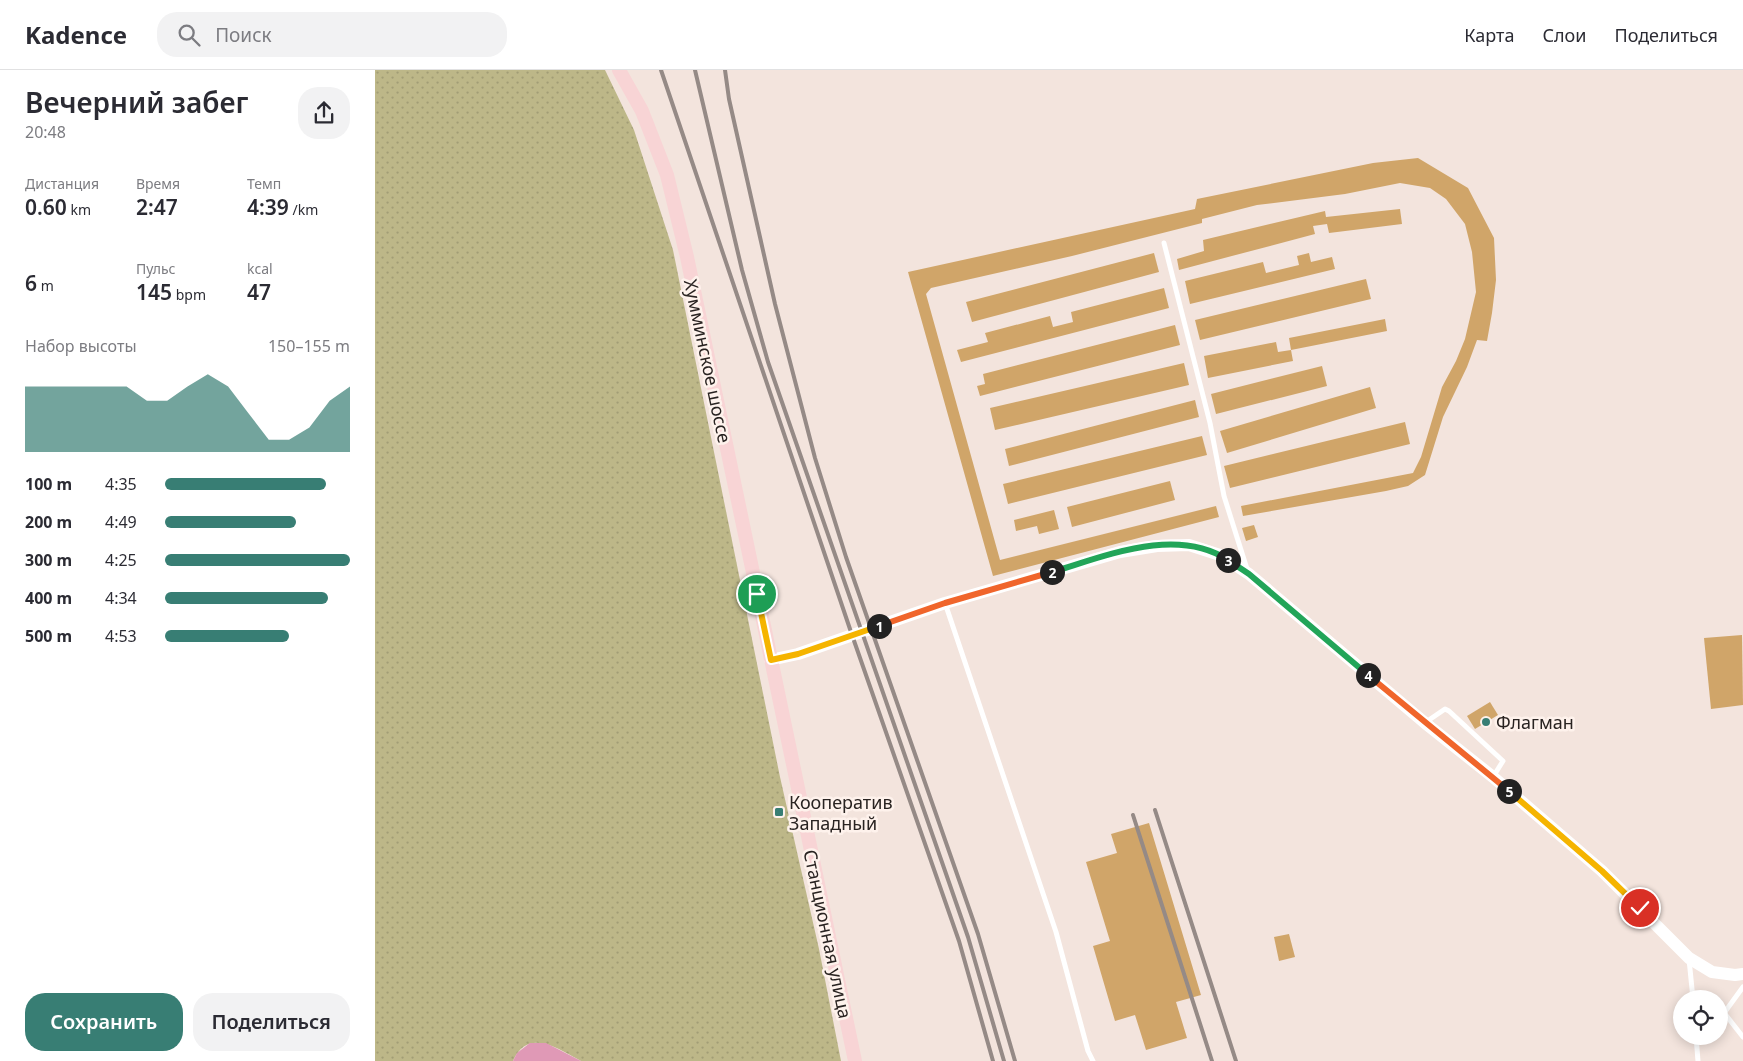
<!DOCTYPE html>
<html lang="ru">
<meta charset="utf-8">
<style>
:root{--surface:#fff;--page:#f2f2f3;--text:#2b2b33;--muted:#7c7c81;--line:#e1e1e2;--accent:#387e74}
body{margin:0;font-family:"Noto Sans",sans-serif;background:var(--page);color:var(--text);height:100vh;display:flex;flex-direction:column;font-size:19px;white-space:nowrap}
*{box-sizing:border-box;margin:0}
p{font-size:16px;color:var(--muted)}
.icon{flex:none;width:28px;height:28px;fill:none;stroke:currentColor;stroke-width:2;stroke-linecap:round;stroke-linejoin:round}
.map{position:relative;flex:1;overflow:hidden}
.sheet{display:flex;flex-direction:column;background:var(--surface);width:375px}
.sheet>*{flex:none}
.buttons{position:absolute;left:1298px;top:920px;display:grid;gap:10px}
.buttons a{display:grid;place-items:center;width:55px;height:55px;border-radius:50%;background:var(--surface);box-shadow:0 2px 12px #0003;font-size:25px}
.pin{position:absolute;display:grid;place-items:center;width:42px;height:42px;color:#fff;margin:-21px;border:2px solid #fff;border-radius:50%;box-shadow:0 1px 5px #0007}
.km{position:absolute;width:25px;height:25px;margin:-12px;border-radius:50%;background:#222;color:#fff;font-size:14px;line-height:25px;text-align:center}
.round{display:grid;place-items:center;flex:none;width:52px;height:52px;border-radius:20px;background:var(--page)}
.summary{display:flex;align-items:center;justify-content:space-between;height:85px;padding:0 25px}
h1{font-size:28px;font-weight:600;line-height:38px}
.figures{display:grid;grid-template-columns:repeat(3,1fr);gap:8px;height:85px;padding:5px 25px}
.figures div{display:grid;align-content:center}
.figures b{font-size:21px;font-weight:600}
.figures small{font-size:14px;font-weight:400}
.figures p{font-size:14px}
.chart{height:140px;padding:10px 25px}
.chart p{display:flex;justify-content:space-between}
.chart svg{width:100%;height:90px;margin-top:5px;fill:var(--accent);opacity:.7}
.cta{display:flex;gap:10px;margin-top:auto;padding:10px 25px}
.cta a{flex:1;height:58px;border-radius:20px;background:var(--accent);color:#fff;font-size:20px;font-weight:600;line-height:58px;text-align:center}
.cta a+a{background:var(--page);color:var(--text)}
ul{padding:0 25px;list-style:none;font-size:16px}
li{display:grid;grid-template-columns:80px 60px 1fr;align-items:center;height:38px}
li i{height:12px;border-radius:6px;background:var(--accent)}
header{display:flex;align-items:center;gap:30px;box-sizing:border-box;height:70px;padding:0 25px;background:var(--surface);border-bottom:1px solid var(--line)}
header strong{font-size:24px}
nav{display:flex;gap:28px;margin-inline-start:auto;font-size:18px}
.search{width:350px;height:45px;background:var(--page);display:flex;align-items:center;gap:12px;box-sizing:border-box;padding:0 18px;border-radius:20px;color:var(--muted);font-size:19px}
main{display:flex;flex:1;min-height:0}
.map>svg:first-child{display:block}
.grass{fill:url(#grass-dots)}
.water{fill:#e099b6}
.building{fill:#d0a569}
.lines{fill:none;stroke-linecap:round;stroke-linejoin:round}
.service{stroke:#fff;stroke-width:5}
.tertiary{stroke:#fff;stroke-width:12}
.secondary{stroke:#f8d4d5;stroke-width:14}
.rail{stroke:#958a86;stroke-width:4}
.split-1-casing{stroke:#fff;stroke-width:10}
.split-2-casing{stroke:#fff;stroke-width:10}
.split-3-casing{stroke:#fff;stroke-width:10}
.split-4-casing{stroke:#fff;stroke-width:10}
.split-5-casing{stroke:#fff;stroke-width:10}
.split-6-casing{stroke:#fff;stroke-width:10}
.split-1{stroke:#f5b400;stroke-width:6}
.split-2{stroke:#f0652b;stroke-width:6}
.split-3{stroke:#22a559;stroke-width:6}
.split-4{stroke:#22a559;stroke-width:6}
.split-5{stroke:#f0652b;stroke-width:6}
.split-6{stroke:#f5b400;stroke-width:6}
.poi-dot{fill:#387e74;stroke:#fef2ec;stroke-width:2}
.labels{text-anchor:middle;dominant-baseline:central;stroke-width:5;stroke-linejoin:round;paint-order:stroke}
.street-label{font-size:18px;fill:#292321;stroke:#fef2ec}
.poi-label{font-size:18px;fill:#292321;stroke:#fef2ec;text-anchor:start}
</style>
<header>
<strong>Kadence</strong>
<div class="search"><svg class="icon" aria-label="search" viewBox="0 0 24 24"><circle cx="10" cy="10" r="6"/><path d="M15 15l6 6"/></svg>Поиск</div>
<nav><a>Карта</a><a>Слои</a><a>Поделиться</a></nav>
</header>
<main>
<section class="sheet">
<div class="summary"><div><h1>Вечерний забег</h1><p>20:48</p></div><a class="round"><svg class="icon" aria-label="share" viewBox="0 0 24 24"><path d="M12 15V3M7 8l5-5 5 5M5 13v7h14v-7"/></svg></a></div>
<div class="figures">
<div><p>Дистанция</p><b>0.60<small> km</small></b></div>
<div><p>Время</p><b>2:47</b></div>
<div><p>Темп</p><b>4:39<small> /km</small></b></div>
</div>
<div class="figures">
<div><b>6<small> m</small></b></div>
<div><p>Пульс</p><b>145<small> bpm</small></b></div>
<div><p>kcal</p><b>47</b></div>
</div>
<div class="chart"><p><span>Набор высоты</span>150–155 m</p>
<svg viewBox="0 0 160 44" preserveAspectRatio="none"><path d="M0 44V12L10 12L20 12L30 12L40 12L50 12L60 19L70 19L80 12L90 6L100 12L110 25L120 38L130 38L140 32L150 19L160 12V44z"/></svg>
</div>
<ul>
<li><b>100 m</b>4:35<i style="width:87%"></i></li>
<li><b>200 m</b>4:49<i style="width:71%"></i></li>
<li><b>300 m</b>4:25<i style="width:100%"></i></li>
<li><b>400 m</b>4:34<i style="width:88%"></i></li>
<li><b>500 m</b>4:53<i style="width:67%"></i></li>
</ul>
<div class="cta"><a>Сохранить</a><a>Поделиться</a></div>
</section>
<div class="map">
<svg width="1368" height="991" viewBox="0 0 1368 991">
<defs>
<pattern id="grass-dots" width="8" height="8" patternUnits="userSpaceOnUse" patternTransform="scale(1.25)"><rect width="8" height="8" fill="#bdb788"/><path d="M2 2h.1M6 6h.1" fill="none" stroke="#a29d75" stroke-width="1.8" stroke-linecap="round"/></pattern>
</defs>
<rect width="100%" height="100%" fill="#f3e4dd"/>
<path class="grass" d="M0 0H230L259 60 298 180 405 707 444 879 466 991H206C183 979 153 957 138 991H0Z"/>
<polygon class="water" points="155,973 171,973 206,991 138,991 142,983"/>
<g class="building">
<polygon points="1043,88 1093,118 1119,168 1121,210 1117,243 1112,271 1102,270 1092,297 1068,347 1050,405 1033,416 1011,421 868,446 866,436 1038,403 1046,387 1067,317 1081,291 1090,269 1101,222 1097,182 1090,154 1071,129 1055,118 1025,113 970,124 882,135 827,149 827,153 697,186 556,218 551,224 625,490 841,436 844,447 618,506 533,202 820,139 822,129 998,93"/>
<polygon points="1025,139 1027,154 954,163 952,154 938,156 940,164 804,200 802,189 829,181 828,170 950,141 951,147"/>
<polygon points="779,183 784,202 597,252 591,232"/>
<polygon points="934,183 936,192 957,187 960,199 815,234 810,211 888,192 891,203 924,195 922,186"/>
<polygon points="991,209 996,229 825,270 820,250"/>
<polygon points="789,218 794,238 586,292 582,280 613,272 610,263 675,246 678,257 698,252 696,242"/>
<polygon points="1010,249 1012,261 916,280 918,291 833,308 829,286 901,272 903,282 916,280 914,268"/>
<polygon points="800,255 805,275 605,326 602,316 610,314 608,304"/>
<polygon points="809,293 814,315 620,360 615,338"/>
<polygon points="947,296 952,316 841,344 836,324"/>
<polygon points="995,317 1001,338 852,383 845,361"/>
<polygon points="820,330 824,347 634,396 630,379"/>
<polygon points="1030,352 1035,374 855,418 849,396"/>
<polygon points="827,366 832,385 633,434 628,414"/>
<polygon points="795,411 800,430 697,457 692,437"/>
<polygon points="679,440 684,459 664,464 662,456 641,461 639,450"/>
<polygon points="879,455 883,467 871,471 867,458"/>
<polygon points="1367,565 1368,635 1336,639 1329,568"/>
<polygon points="1115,632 1123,645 1100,659 1092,646"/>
<polygon points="774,753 826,925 801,932 812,968 771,980 760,945 740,951 718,876 735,871 711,792 742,783 736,764"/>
<polygon points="914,864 920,887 904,891 899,867"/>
</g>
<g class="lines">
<g class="service">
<polyline points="789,173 835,353 849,426 872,499"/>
<polyline points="570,533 681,862 713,981 718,991"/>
<polyline points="1051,652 1070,639 1074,641 1128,691 1118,707"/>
<polyline points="1314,889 1318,929"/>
<polyline points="1350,944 1368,967"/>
<polyline points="1344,950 1368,917"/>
<polyline points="1321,966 1323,991"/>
</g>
<polyline class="tertiary" points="395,590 423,584 570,533 745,482 782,476 814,475 845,485 874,504 1050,653 1118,707 1227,801 1314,888 1337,902 1360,905 1368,904"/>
<polyline class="secondary" points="244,0 267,41 292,105 312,187 480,991"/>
<g class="rail">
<polyline points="286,0 477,565 584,871 618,991"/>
<polyline points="320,0 367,200 393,292 593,867 629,991"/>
<polyline points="350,0 354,29 400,234 440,388 471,487 603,864 640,991"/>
<polyline points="780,740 861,991"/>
<polyline points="758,745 837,991"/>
</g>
</g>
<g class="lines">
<g class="split-1-casing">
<polyline id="split-1" points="382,524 396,590 423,584 504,556"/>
</g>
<g class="split-2-casing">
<polyline id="split-2" points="504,556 570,533 677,502"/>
</g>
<g class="split-3-casing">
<path id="split-3" d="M677 502C731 486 801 456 853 490"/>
</g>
<g class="split-4-casing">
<polyline id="split-4" points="853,490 874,504 993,605"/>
</g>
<g class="split-5-casing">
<polyline id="split-5" points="993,605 1134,721"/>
</g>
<g class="split-6-casing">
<polyline id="split-6" points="1134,721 1227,801 1265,838"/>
</g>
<use href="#split-1" class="split-1"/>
<use href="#split-2" class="split-2"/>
<use href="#split-3" class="split-3"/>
<use href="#split-4" class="split-4"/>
<use href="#split-5" class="split-5"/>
<use href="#split-6" class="split-6"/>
</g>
<g class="poi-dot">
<circle cx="1111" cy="652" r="5"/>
<rect x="399" y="737" width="10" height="10" rx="2.5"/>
</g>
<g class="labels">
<g class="street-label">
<text transform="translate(333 291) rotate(78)">Хумминское шоссе</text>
<text transform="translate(453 864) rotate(78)">Станционная улица</text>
</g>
<g class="poi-label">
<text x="1121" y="652">Флагман</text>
<text x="414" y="732">Кооператив<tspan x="414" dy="21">Западный</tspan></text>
</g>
</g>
</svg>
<div class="buttons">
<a><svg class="icon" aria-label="locate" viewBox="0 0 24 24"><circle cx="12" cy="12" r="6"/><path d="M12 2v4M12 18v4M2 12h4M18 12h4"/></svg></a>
</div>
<div class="pin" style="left:382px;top:524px;background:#1e9e55"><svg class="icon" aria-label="arrive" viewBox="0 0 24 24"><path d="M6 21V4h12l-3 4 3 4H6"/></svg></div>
<div class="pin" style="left:1265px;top:838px;background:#d93025"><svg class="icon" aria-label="check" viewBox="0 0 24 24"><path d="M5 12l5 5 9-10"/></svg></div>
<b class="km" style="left:504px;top:556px">1</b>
<b class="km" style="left:677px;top:502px">2</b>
<b class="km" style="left:853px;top:490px">3</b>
<b class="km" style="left:993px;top:605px">4</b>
<b class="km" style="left:1134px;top:721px">5</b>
</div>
</main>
